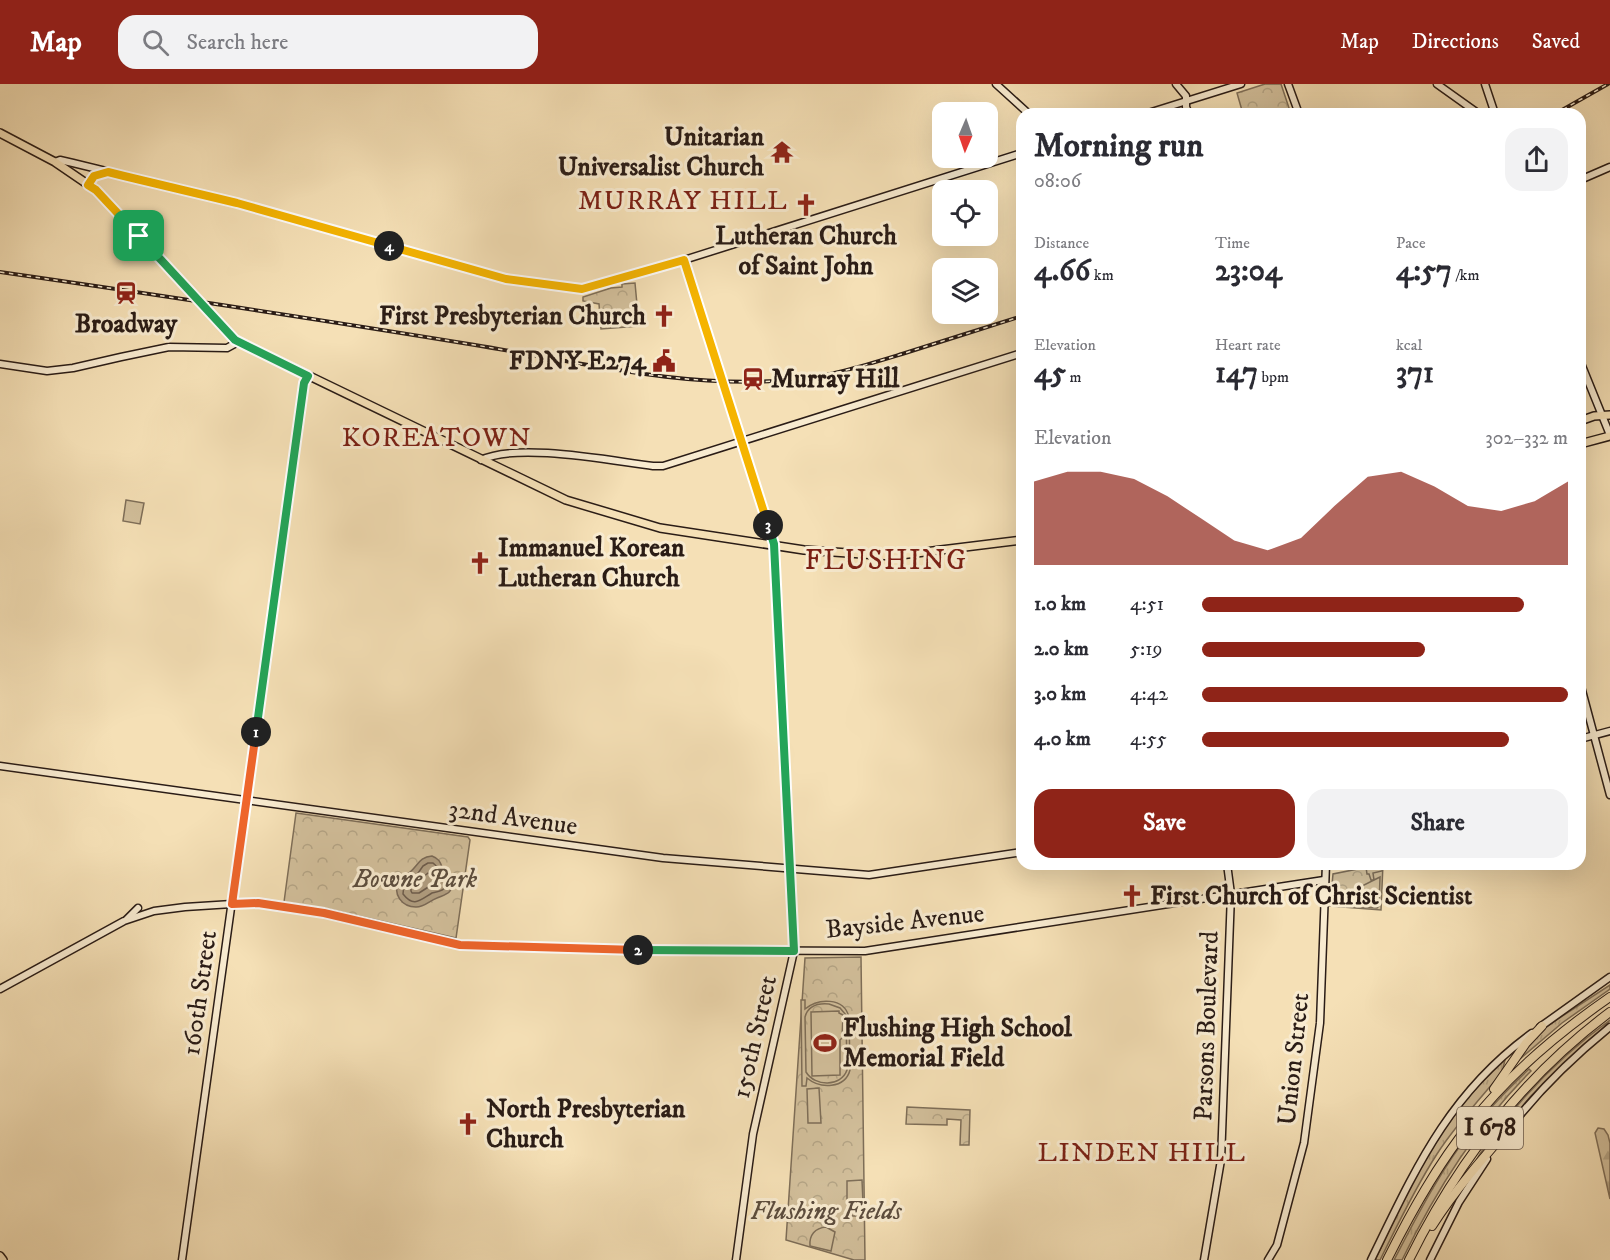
<!DOCTYPE html>
<meta charset="utf-8">
<style>
:root{--surface:#fff;--page:#f2f2f3;--text:#2b2b33;--muted:#7c7c81;--accent:#8f2418}
body{margin:0;font-family:"IM FELL DW Pica",serif;background:var(--page);color:var(--text);height:100vh;display:flex;flex-direction:column;font-size:22px;white-space:nowrap}
*{box-sizing:border-box;margin:0}
p{font-size:20px;color:var(--muted)}
.icon{flex:none;width:33px;height:33px;fill:none;stroke:currentColor;stroke-width:2;stroke-linecap:round;stroke-linejoin:round}
.map{position:relative;flex:1;overflow:hidden}
.sheet{position:absolute;left:1016px;top:24px;width:570px;height:762px;display:flex;flex-direction:column;background:var(--surface);border-radius:18px;box-shadow:0 6px 24px #0002}
.sheet>*{flex:none}
.needle{width:39px;rotate:182deg}
.tools{position:absolute;left:932px;top:18px;display:grid;gap:12px}
.tools a{display:grid;place-items:center;width:66px;height:66px;border-radius:12px;background:var(--surface);box-shadow:0 6px 24px #0002;font-size:30px}
.pin{position:absolute;display:grid;place-items:center;width:51px;height:51px;color:#fff;margin:-26px;border-radius:12px;box-shadow:0 3px 9px #0006}
.km{position:absolute;width:30px;height:30px;margin:-15px;border-radius:50%;background:#222;color:#fff;font-size:16px;line-height:30px;text-align:center}
.round{display:grid;place-items:center;flex:none;width:63px;height:63px;border-radius:18px;background:var(--page)}
.head{display:flex;align-items:center;justify-content:space-between;height:102px;padding:0 18px}
h1{font-size:33px;font-weight:700;line-height:45px}
.figures{display:grid;grid-template-columns:repeat(3,1fr);gap:9px;height:102px;padding:6px 18px}
.figures div{display:grid;align-content:center}
.figures b{font-size:30px;font-weight:700}
.figures small{font-size:16px;font-weight:400}
.figures p{font-size:16px}
.chart{height:168px;padding:12px 18px}
.chart p{display:flex;justify-content:space-between}
.chart svg{width:100%;height:108px;margin-top:6px;fill:var(--accent);opacity:.7}
.primary-button{display:flex;gap:12px;margin-top:auto;padding:12px 18px}
.primary-button a{flex:1;height:69px;border-radius:18px;background:var(--accent);color:#fff;font-size:24px;font-weight:700;line-height:69px;text-align:center}
.primary-button a+a{background:var(--page);color:var(--text)}
ul{padding:0 18px;list-style:none;font-size:20px}
li{display:grid;grid-template-columns:96px 72px 1fr;align-items:center;height:45px}
li i{height:15px;border-radius:8px;background:var(--accent)}
header{display:flex;align-items:center;gap:36px;box-sizing:border-box;height:84px;padding:0 30px;background:var(--accent);color:#fff}
header strong{font-size:28px}
nav{display:flex;gap:33px;margin-inline-start:auto;font-size:21px}
.search{width:420px;height:54px;background:var(--page);display:flex;align-items:center;gap:15px;box-sizing:border-box;padding:0 21px;border-radius:18px;color:var(--muted);font-size:22px}
.map>svg:first-child{display:block}
.grass{fill:url(#grass-tufts);stroke:#7e6e58;stroke-width:1.5}
.forest{fill:url(#forest-firs);stroke:#7e6e58;stroke-width:1.5}
.park{fill:url(#park-crowns);stroke:#7e6e58;stroke-width:1.5}
.pitch{fill:#d2bf9b;stroke:#7e6e58;stroke-width:1.5;fill-rule:evenodd}
.water{fill:#b09d80;stroke:#7a6956;stroke-width:1.5}
.lines{fill:none;stroke-linecap:round;stroke-linejoin:round}
.shore{stroke:#6d5c4b;stroke-width:1.5}
.secondary-casing{stroke:#2a1c16;stroke-width:9}
.primary-casing{stroke:#2a1c16;stroke-width:10}
.highway-casing{stroke:#2a1c16;stroke-width:10}
.secondary{stroke:#f8ebd0;stroke-width:6}
.primary{stroke:#f5e0b6;stroke-width:7}
.highway{stroke:#f5e0b6;stroke-width:8}
.rail-casing{stroke:#2a1c16;stroke-width:4}
.rail{stroke:#f8ebd0;stroke-width:1.5;stroke-dasharray:4.5;stroke-linecap:butt}
.secondary-bridge-casing{stroke:#2a1c16;stroke-width:9;stroke-linecap:butt}
.secondary-bridge{stroke:#f8ebd0;stroke-width:6}
.split-1-casing{stroke:#fff;stroke-width:12}
.split-2-casing{stroke:#fff;stroke-width:12}
.split-3-casing{stroke:#fff;stroke-width:12}
.split-4-casing{stroke:#fff;stroke-width:12}
.split-5-casing{stroke:#fff;stroke-width:12}
.split-1{stroke:#22a559;stroke-width:8}
.split-2{stroke:#f0652b;stroke-width:8}
.split-3{stroke:#22a559;stroke-width:8}
.split-4{stroke:#f5b400;stroke-width:8}
.split-5{stroke:#f5b400;stroke-width:8}
.labels{text-anchor:middle;dominant-baseline:central;stroke-width:6;stroke-linejoin:round;paint-order:stroke}
.shield{fill:#f8ebd0;stroke:#685a4e;stroke-width:1.5}
.shield-label{font-size:24px;font-weight:bold;fill:#2a1c16}
.poi-label{font-size:26px;font-weight:bold;fill:#2a1c16;stroke:#f8ebd0;text-anchor:start}
.street-label{font-size:26px;fill:#2a1c16;stroke:#f8ebd0}
.park-label{font-size:26px;font-style:italic;fill:#5c4d3e;stroke:#f8ebd0}
.neighbourhood-label{font-size:27px;letter-spacing:1.5px;fill:#7a1f14;stroke:#f8ebd0}
.quarter-label{font-size:28px;letter-spacing:1.5px;fill:#7a1f14;stroke:#f8ebd0}
</style>
<header>
<strong>Map</strong>
<div class="search"><svg class="icon" aria-label="search" viewBox="0 0 24 24"><circle cx="10" cy="10" r="6"/><path d="M15 15l6 6"/></svg>Search here</div>
<nav><a>Map</a><a>Directions</a><a>Saved</a></nav>
</header>
<div class="map">
<svg width="1610" height="1176" viewBox="0 0 1610 1176">
<defs>
<pattern id="grass-tufts" width="24" height="20" patternUnits="userSpaceOnUse" patternTransform="scale(1.5)"><rect width="24" height="20" fill="#d2bf9b"/><path d="M3 7l-1-3M5 7V3M7 7l1-3M15 17l-1-3M17 17v-4M19 17l1-3" fill="none" stroke="#b4a485"/></pattern>
<pattern id="forest-firs" width="22" height="20" patternUnits="userSpaceOnUse" patternTransform="scale(1.5)"><rect width="22" height="20" fill="#d2bf9b"/><path d="M5 1l3.5 6h-7zM16 11l3.5 6h-7z" fill="#b4a485"/></pattern>
<pattern id="park-crowns" width="20" height="18" patternUnits="userSpaceOnUse" patternTransform="scale(1.5)"><rect width="20" height="18" fill="#d2bf9b"/><path d="M2 6a3 3 0 1 1 6 0M12 15a3 3 0 1 1 6 0" fill="none" stroke="#b4a485"/></pattern>
</defs>
<rect width="100%" height="100%" fill="#f5e0b6"/>
<filter id="stains"><feTurbulence type="fractalNoise" baseFrequency=".00333" numOctaves="4"/><feColorMatrix values="0 0 0 0 .2 0 0 0 0 .09 0 0 0 0 .02 0 0 0 .5 -.17"/></filter>
<radialGradient id="worn" r=".72"><stop offset=".6" stop-color="#630" stop-opacity="0"/><stop offset="1" stop-color="#630" stop-opacity=".3"/></radialGradient>
<g class="grass">
<polygon points="126,416 144,419 140,440 123,437"/>
<polygon points="1610,901 1610,905 1562,939 1521,974 1519,972 1541,946"/>
<path d="M1610 936 1600 948 1582 962 1530 1013 1480 1074 1477 1075C1482 1065 1490 1057 1496 1048 1528 1006 1568 966 1610 936Z"/>
<path d="M1505 976 1503 984 1500 991C1478 1017 1455 1042 1437 1070 1415 1104 1398 1140 1380 1176H1375C1394 1137 1411 1097 1433 1060 1452 1028 1478 1001 1505 976Z"/>
<path d="M1529 985 1531 987C1477 1041 1435 1108 1402 1176H1394C1417 1132 1441 1085 1472 1046 1489 1024 1509 1004 1529 985Z"/>
</g>
<polygon class="forest" points="1598,1044 1604,1045 1608,1051 1610,1059 1610,1115 1595,1049"/>
<g class="park">
<polygon points="1265,0 1281,0 1291,30 1243,30 1237,9"/>
<polygon points="635,199 639,242 601,245 599,220 583,217 583,213 611,204 622,203 622,200"/>
<polygon points="296,729 468,753 470,756 456,854 328,825 284,818"/>
<polygon points="1383,780 1381,826 1330,822 1333,790"/>
<polygon points="861,873 865,1176 854,1176 786,1156 805,874"/>
<polygon points="907,1023 970,1026 969,1061 960,1061 961,1036 947,1035 947,1041 906,1040"/>
</g>
<g class="pitch">
<polygon points="1383,780 1382,787 1373,789 1374,796 1380,793 1379,822 1377,824 1349,822 1360,803 1374,796 1371,796 1369,790 1367,790 1366,783"/>
<path d="M801 916H805V925C818 914 844 913 849 933L850 986C845 1005 820 1005 807 994L806 1002H802ZM829 920 840 924 846 931 847 986C841 1003 815 1003 806 988L805 933C808 922 818 919 829 920Z"/>
<polygon points="839,927 839,929 843,931 842,954 840,956 840,991 812,992 811,928"/>
<polygon points="819,1004 821,1039 808,1039 807,1005"/>
<polygon points="862,1096 863,1119 860,1119 860,1132 852,1132 852,1119 847,1119 847,1097"/>
<path d="M826 1143 835 1148 831 1167 810 1162C809 1151 815 1144 826 1143Z"/>
</g>
<path class="water" d="M432 772C443 776 440 783 446 791 448 793 450 796 452 799 452 810 446 810 437 814 429 817 425 823 416 823 402 823 392 810 399 797 402 792 406 791 410 788 418 782 419 773 432 772Z"/>
<g class="lines">
<g class="shore">
<path d="M428 779H433C434 780 435 780 436 782 438 785 438 788 439 791 441 795 448 799 445 803 444 807 436 808 432 809 420 816 414 824 403 810L404 800 416 792 423 782Z"/>
<path d="M428 789C432 790 435 797 433 800L419 809H412L411 807V803Z"/>
</g>
<g class="secondary-casing">
<g id="secondary">
<polyline points="996,0 1029,30"/>
<polyline points="1176,0 1186,12 1186,23 1189,30"/>
<polyline points="1288,0 1299,30"/>
<polyline points="1437,0 1479,30"/>
<polyline points="1485,0 1495,30"/>
<polyline points="1145,30 1241,0"/>
<polyline points="55,78 60,76 73,79 241,120 505,195 582,205 684,176 1022,69"/>
<polyline points="1580,96 1610,83"/>
<polyline points="88,101 94,92 107,88"/>
<polyline points="684,176 719,286"/>
<polyline points="1580,277 1610,351"/>
<polyline points="0,280 47,287 73,284 121,273 169,263 227,264 238,258"/>
<polyline points="727,310 774,460 794,867 753,1050 736,1176"/>
<path d="M481 376C517 358 612 377 653 382H663L1022 269"/>
<polyline points="1580,599 1610,711"/>
<polyline points="1580,655 1610,647"/>
<polyline points="0,682 663,774 869,791 1022,768"/>
<polyline points="127,835 138,824"/>
<polyline points="0,905 124,837 154,827 185,823 232,820 258,819 279,822 324,829 460,861 665,866 865,867 1324,796"/>
<polyline points="1540,943 1610,893"/>
<path d="M1509 1045C1538 1007 1573 973 1610 943"/>
<polyline points="182,1176 304,299 308,292"/>
<polyline points="1204,1176 1221,1076 1231,810 1227,780"/>
<polyline points="1268,1176 1277,1161 1304,1059 1320,939 1326,780"/>
<path d="M1371 1176C1415 1086 1448 1010 1532 949"/>
<polyline points="1430,1176 1459,1118 1487,1075"/>
</g>
</g>
<g class="primary-casing">
<g id="primary">
<polyline points="0,49 55,78 96,106 235,256 566,416 660,444 804,466 892,472 1022,456"/>
<polyline points="1580,337 1594,332 1610,331"/>
<polyline points="1580,360 1610,352"/>
<polyline points="0,1172 3,1176"/>
</g>
</g>
<g class="highway-casing">
<g id="highway">
<polyline points="1494,1005 1526,959 1542,942"/>
<path d="M1432 1142C1455 1106 1483 1074 1511 1042"/>
<path d="M1387 1176C1411 1128 1437 1081 1471 1039 1510 989 1558 949 1610 913"/>
<path d="M1409 1176C1457 1079 1523 993 1610 928"/>
</g>
</g>
<use href="#secondary" class="secondary"/>
<use href="#primary" class="primary"/>
<use href="#highway" class="highway"/>
<g class="rail-casing">
<g id="rail">
<polyline points="1555,30 1608,0"/>
<path d="M0 188C158 211 317 235 475 261 579 278 684 305 790 296 828 293 866 281 902 270 942 257 982 245 1022 232"/>
</g>
</g>
<use href="#rail" class="rail"/>
<g class="secondary-bridge-casing">
<polyline id="secondary-bridge" points="719,286 727,310"/>
</g>
<use href="#secondary-bridge" class="secondary-bridge"/>
</g>
<g class="lines">
<g class="split-1-casing">
<polyline id="split-1" points="139,152 235,256 308,292 304,299 256,648"/>
</g>
<g class="split-2-casing">
<polyline id="split-2" points="256,648 232,820 258,819 324,829 460,861 638,866"/>
</g>
<g class="split-3-casing">
<polyline id="split-3" points="638,866 794,867 774,460 768,441"/>
</g>
<g class="split-4-casing">
<polyline id="split-4" points="389,162 506,195 582,205 684,176 768,441"/>
</g>
<g class="split-5-casing">
<polyline id="split-5" points="139,152 96,106 88,101 94,92 108,88 124,92 237,119 389,162"/>
</g>
<use href="#split-1" class="split-1"/>
<use href="#split-2" class="split-2"/>
<use href="#split-3" class="split-3"/>
<use href="#split-4" class="split-4"/>
<use href="#split-5" class="split-5"/>
</g>
<defs>
<g id="temple-bare" transform="scale(1.8)"><path d="M0-6L5-2H3V0L6.5 2.5H4V6H1.5V3h-3V6H-4V2.5H-6.5L-3 0V-2H-5Z" fill="#8f2418" stroke="#f8ebd0" stroke-width="2.5" paint-order="stroke"/></g>
<g id="church-bare" transform="scale(1.8)"><path d="M-1.2-6h2.4v3.5h3.3v2.4h-3.3V6h-2.4V-.1h-3.3v-2.4h3.3Z" fill="#8f2418" stroke="#f8ebd0" stroke-width="2.5" paint-order="stroke"/></g>
<g id="station-bare" transform="scale(1.8)"><path d="M-3-6H3Q5-6 5-4V2Q5 4 3 4L4.5 6H3L1.5 4h-3L-3 6H-4.5L-3 4Q-5 4-5 2V-4Q-5-6-3-6ZM-3.5-4v3h7v-3ZM-3.5 1v1.5H-2V1ZM2 1v1.5H3.5V1Z" fill="#8f2418" stroke="#f8ebd0" stroke-width="2.5" paint-order="stroke"/></g>
<g id="civic-bare" transform="scale(1.8)"><path d="M-.6-6.5H3V-4.5H.6V-3L4-1V1h2V6H-6V1h2V-1L-.6-3ZM-1.2 2.5V6h2.4V2.5Z" fill="#8f2418" stroke="#f8ebd0" stroke-width="2.5" paint-order="stroke"/></g>
<g id="stadium-bare" transform="scale(1.8)"><path d="M0-5a6.5 5 0 1 0 0 10a6.5 5 0 1 0 0-10ZM-3.5-1.8h7v3.6h-7Z" fill="#8f2418" stroke="#f8ebd0" stroke-width="2.5" paint-order="stroke"/></g>
</defs>
<g fill-rule="evenodd">
<use href="#temple-bare" x="782" y="68"/>
<use href="#church-bare" x="806" y="121"/>
<use href="#station-bare" x="126" y="209"/>
<use href="#church-bare" x="664" y="232"/>
<use href="#civic-bare" x="664" y="277"/>
<use href="#station-bare" x="753" y="295"/>
<use href="#church-bare" x="480" y="479"/>
<use href="#church-bare" x="1132" y="812"/>
<use href="#stadium-bare" x="825" y="959"/>
<use href="#church-bare" x="468" y="1040"/>
</g>
<g class="labels">
<rect class="shield" x="1457" y="1023" width="66" height="42" rx="4.5"/>
<g class="shield-label">
<text x="1490" y="1044">I 678</text>
</g>
<g class="poi-label">
<text x="764" y="53" text-anchor="end">Unitarian<tspan x="764" dy="30">Universalist Church</tspan></text>
<text x="806" y="152" text-anchor="middle">Lutheran Church<tspan x="806" dy="30">of Saint John</tspan></text>
<text x="646" y="232" text-anchor="end">First Presbyterian Church</text>
<text x="126" y="240" text-anchor="middle">Broadway</text>
<text x="646" y="277" text-anchor="end">FDNY E274</text>
<text x="771" y="295">Murray Hill</text>
<text x="498" y="464">Immanuel Korean<tspan x="498" dy="30">Lutheran Church</tspan></text>
<text x="1150" y="812">First Church of Christ Scientist</text>
<text x="843" y="944">Flushing High School<tspan x="843" dy="30">Memorial Field</tspan></text>
<text x="486" y="1025">North Presbyterian<tspan x="486" dy="30">Church</tspan></text>
</g>
<g class="street-label">
<text transform="translate(513 734) rotate(8)">32nd Avenue</text>
<text transform="translate(905 838) rotate(-6)">Bayside Avenue</text>
<text transform="translate(200 909) rotate(-82)">160th Street</text>
<text transform="translate(1207 942) rotate(-88)">Parsons Boulevard</text>
<text transform="translate(755 953) rotate(-77)">150th Street</text>
<text transform="translate(1294 975) rotate(-84)">Union Street</text>
</g>
<g class="park-label">
<text x="415" y="795">Bowne Park</text>
<text x="826" y="1127">Flushing Fields</text>
</g>
<g class="neighbourhood-label">
<text x="683" y="117">MURRAY HILL</text>
<text x="437" y="354">KOREATOWN</text>
<text x="1142" y="1069">LINDEN HILL</text>
</g>
<g class="quarter-label">
<text x="886" y="476">FLUSHING</text>
</g>
</g>
<rect width="100%" height="100%" filter="url(#stains)"/>
<rect width="100%" height="100%" fill="url(#worn)"/>
</svg>
<div class="tools">
<a><svg class="needle" viewBox="-14 -14 28 28"><path d="M0-13l5 13h-10z" fill="#e53935"/><path d="M0 13l5-13h-10z" fill="#7c7c81"/></svg></a>
<a><svg class="icon" aria-label="locate" viewBox="0 0 24 24"><circle cx="12" cy="12" r="6"/><path d="M12 2v4M12 18v4M2 12h4M18 12h4"/></svg></a>
<a><svg class="icon" aria-label="layers" viewBox="0 0 24 24"><path d="M12 4l9 5-9 5-9-5zM3 14l9 5 9-5"/></svg></a>
</div>
<div class="pin" style="left:139px;top:152px;background:#1e9e55"><svg class="icon" aria-label="arrive" viewBox="0 0 24 24"><path d="M6 21V4h12l-3 4 3 4H6"/></svg></div>
<b class="km" style="left:256px;top:648px">1</b>
<b class="km" style="left:638px;top:866px">2</b>
<b class="km" style="left:768px;top:441px">3</b>
<b class="km" style="left:389px;top:162px">4</b>
<section class="sheet">
<div class="head"><div><h1>Morning run</h1><p>08:06</p></div><a class="round"><svg class="icon" aria-label="share" viewBox="0 0 24 24"><path d="M12 15V3M7 8l5-5 5 5M5 13v7h14v-7"/></svg></a></div>
<div class="figures">
<div><p>Distance</p><b>4.66<small> km</small></b></div>
<div><p>Time</p><b>23:04</b></div>
<div><p>Pace</p><b>4:57<small> /km</small></b></div>
</div>
<div class="figures">
<div><p>Elevation</p><b>45<small> m</small></b></div>
<div><p>Heart rate</p><b>147<small> bpm</small></b></div>
<div><p>kcal</p><b>371</b></div>
</div>
<div class="chart"><p><span>Elevation</span>302–332 m</p>
<svg viewBox="0 0 160 44" preserveAspectRatio="none"><path d="M0 44V10L10 6L20 6L30 9L40 16L50 25L60 34L70 38L80 33L90 20L100 8L110 6L120 12L130 20L140 22L150 18L160 10V44z"/></svg>
</div>
<ul>
<li><b>1.0 km</b>4:51<i style="width:88%"></i></li>
<li><b>2.0 km</b>5:19<i style="width:61%"></i></li>
<li><b>3.0 km</b>4:42<i style="width:100%"></i></li>
<li><b>4.0 km</b>4:55<i style="width:84%"></i></li>
</ul>
<div class="primary-button"><a>Save</a><a>Share</a></div>
</section>
</div>
